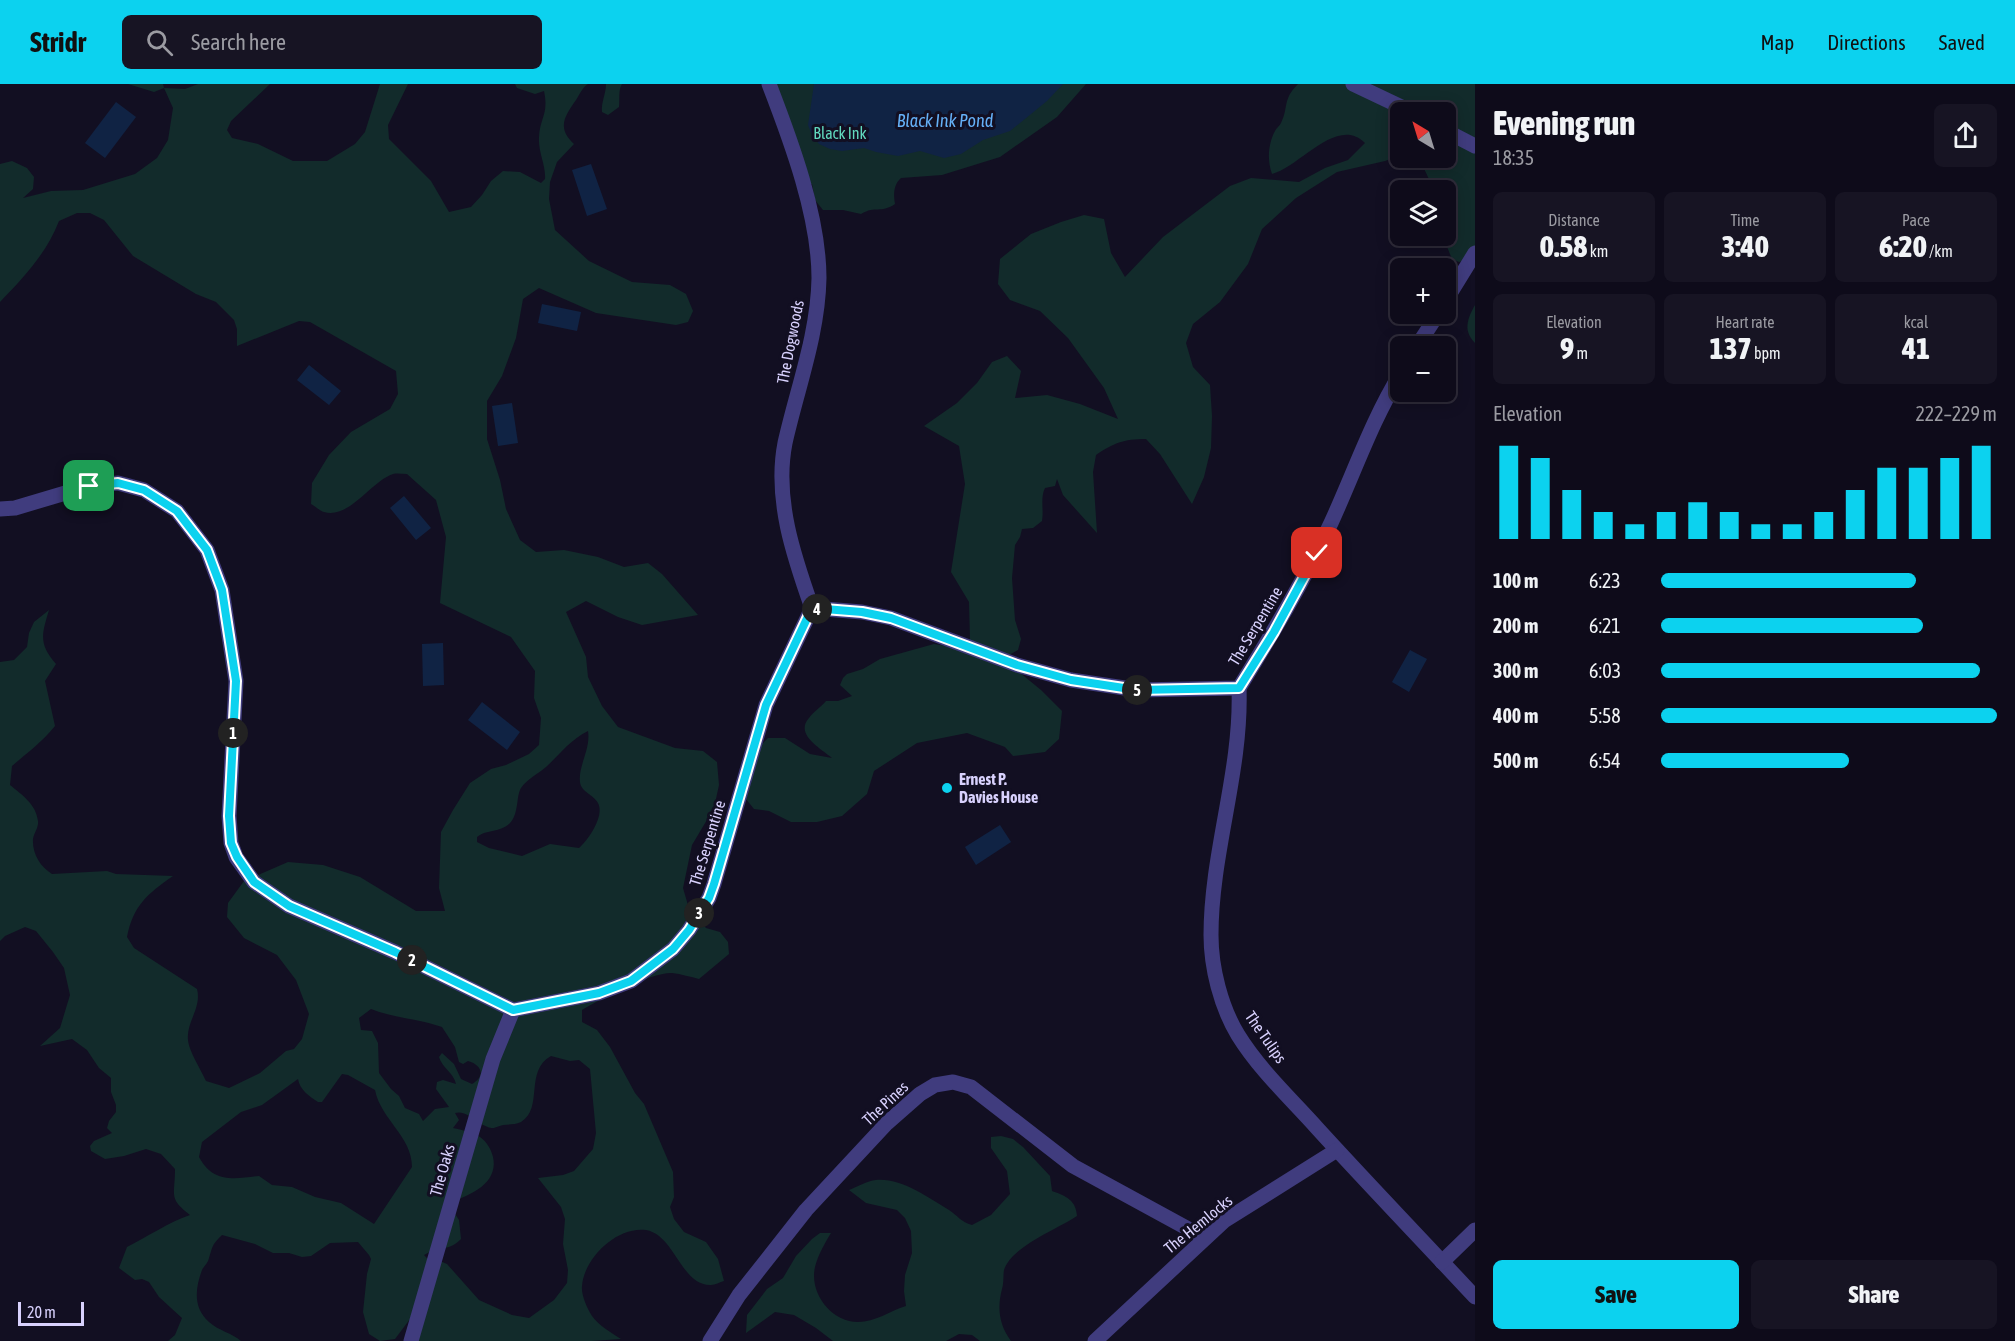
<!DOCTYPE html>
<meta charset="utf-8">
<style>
:root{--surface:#0e0b1a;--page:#171423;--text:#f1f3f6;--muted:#9b9ba2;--line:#2e2b39;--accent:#0cd2ef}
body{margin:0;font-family:"Asap Condensed",sans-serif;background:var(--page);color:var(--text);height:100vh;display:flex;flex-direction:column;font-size:22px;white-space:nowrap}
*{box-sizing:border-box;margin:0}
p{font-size:20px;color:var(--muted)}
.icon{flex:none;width:33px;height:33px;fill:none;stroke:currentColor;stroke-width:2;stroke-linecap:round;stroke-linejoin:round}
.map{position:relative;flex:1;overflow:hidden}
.side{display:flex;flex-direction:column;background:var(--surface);width:540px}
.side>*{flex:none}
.needle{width:39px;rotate:322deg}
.fabs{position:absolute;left:1390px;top:18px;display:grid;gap:12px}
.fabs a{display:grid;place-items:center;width:66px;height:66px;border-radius:9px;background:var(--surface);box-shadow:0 3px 15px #0003,0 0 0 2px var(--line);font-size:30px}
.scale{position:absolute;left:18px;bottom:15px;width:66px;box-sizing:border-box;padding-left:6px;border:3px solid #d8d1fd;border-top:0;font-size:16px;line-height:21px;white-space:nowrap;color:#d8d1fd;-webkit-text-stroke:4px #120f22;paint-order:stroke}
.pin{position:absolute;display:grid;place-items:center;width:51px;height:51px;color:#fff;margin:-26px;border-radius:12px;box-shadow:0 3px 9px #0006}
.km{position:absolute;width:30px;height:30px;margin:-15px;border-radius:50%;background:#222;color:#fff;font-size:16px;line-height:30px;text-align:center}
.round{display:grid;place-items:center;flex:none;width:63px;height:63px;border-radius:9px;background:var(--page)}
.headline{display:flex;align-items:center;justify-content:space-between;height:102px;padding:0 18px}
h1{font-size:33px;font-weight:800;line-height:45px}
.metrics{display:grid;grid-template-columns:repeat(3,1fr);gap:9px;height:102px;padding:6px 18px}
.metrics div{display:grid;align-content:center;border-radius:9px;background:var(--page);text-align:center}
.metrics b{font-size:30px;font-weight:800}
.metrics small{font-size:16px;font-weight:400}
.metrics p{font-size:16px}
.chart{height:168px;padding:12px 18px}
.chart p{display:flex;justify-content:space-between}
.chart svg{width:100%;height:108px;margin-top:6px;stroke:var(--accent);stroke-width:6}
.cta{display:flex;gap:12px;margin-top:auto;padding:12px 18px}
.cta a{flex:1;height:69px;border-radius:9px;background:var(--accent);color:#111;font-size:24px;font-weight:800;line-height:69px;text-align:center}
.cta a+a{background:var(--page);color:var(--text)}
ul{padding:0 18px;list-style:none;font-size:20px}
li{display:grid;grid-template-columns:96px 72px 1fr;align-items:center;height:45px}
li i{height:15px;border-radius:8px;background:var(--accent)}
header{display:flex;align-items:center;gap:36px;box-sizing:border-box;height:84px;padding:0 30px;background:var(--accent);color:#111}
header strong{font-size:28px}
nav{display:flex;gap:33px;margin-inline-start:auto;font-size:21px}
.search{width:420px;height:54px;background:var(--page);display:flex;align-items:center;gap:15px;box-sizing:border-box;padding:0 21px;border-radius:9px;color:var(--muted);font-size:22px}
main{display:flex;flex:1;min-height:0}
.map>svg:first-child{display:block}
.green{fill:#122b2b;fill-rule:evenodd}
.water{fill:#102344}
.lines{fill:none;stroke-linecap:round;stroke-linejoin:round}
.minor{stroke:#403c7e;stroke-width:15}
.route-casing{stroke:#fff;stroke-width:12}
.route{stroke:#0cd2ef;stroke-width:8}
.poi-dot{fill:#0cd2ef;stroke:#120f22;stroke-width:2}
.labels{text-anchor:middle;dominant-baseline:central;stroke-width:6;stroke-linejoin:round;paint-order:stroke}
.park-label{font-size:16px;fill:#61d9be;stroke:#120f22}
.street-label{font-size:16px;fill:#d8d1fd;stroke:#120f22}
.poi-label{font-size:16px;font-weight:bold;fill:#d8d1fd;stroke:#120f22;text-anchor:start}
.water-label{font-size:18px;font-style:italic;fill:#65b0f7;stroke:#120f22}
</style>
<header>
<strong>Stridr</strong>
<div class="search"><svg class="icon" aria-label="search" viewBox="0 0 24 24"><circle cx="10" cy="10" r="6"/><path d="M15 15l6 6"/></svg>Search here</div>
<nav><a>Map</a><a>Directions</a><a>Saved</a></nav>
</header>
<main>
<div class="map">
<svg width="1475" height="1257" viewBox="0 0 1475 1257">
<rect width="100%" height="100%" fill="#120f22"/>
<g class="green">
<path d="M128 0H163L164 4 185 5 198 0H270L231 37 227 46 232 54 258 60 293 77H327L355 60 365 48 380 0H408L388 41 389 55 431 97 449 128 471 123 482 111 491 97 503 87 520 88 541 99 545 95C546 81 538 68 539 53 540 33 549 30 544 7L535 10 517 4 515 0H588C582 4 580 10 576 16 564 33 557 44 574 60L557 78 550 98 549 115 555 146 589 177 632 198 670 201 686 210 693 227 688 238 676 241 596 229 539 204 523 215 516 254 502 292 487 317V355L500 396 506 425 520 456 536 468 564 466 598 473 624 483 648 479 662 490 698 531 642 541 618 533 586 517 566 528 586 573 588 593 602 622 618 643 675 664 703 667 717 678 719 701 714 724 692 761 683 804 690 828 706 844 720 848 728 858 729 870 699 895C691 893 681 890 672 889 651 888 601 915 582 926V938L597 946 610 963 635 1009 644 1020 673 1088 674 1113 670 1123 674 1135 684 1148 706 1158 718 1175 724 1197C720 1198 715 1201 711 1201 681 1202 675 1151 646 1146 617 1142 584 1174 582 1202 581 1211 587 1224 592 1232 598 1241 612 1249 621 1255L592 1257H406L410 1235 395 1255 380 1257 369 1250 363 1228 367 1190 371 1175 369 1171 358 1158 330 1159 311 1172 302 1173 289 1169H273L255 1160 222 1151C212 1161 213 1161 209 1174 208 1179 204 1182 202 1186 195 1205 193 1224 209 1238 219 1247 232 1249 241 1257H168L175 1251 182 1234 159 1213 149 1198 142 1195 135 1196 119 1184 127 1163C147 1153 169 1138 190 1131 168 1114 175 1112 175 1085L161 1070 146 1065 124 1072 105 1075 91 1067 90 1062 94 1057 112 1049 107 1044 109 1037 116 1028V1021L111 1008V994L99 984 87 966 72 955 40 962 60 944 70 911 64 884 53 868 36 847 25 843 5 852 0 857V578L14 576 27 563 29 549 34 538 49 526C42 550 38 559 56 580L45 597 55 642C42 658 27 669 12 682L10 701C22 711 36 720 38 737 39 743 34 749 33 755 32 769 40 783 52 790L107 787 116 790 173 792C147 810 133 822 127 853L134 864 197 905C202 924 186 938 188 956 189 967 201 986 206 997L229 1004 260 989 286 967 294 965 302 955 309 930 296 896 277 871 244 854 227 833 228 819 244 797 288 778 323 781 360 793 416 827H445L439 804 441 748 453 726 470 699 491 685 506 681 529 670 539 661 541 634 534 614 535 587 511 553 440 519 446 453 436 416 407 390C402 390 397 389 393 390 370 398 350 435 324 428 320 427 315 422 311 420L312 399 329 371 351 348 390 325 398 310 396 287 310 238 299 237 237 262V245L234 236 216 218 196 210 133 172 104 136 90 129H77L59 137C46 170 24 193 0 218V80L12 77 27 84 34 93 33 105 23 114 51 107 83 106 135 90 157 74 168 56 173 24 164 4 154 8ZM588 647C591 665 578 682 580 698 581 708 594 711 598 719 605 732 588 756 579 764L550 760 522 772 489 764 477 758V753C487 745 500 749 510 739 519 730 516 712 521 704 527 695 538 690 546 683 560 670 570 656 588 647ZM371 925C394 934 419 935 442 943L455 963 459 978 463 980 468 977C482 981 486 992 472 1000L461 995 454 980 442 969 439 973C442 984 454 989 456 1000L443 996 437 998 436 1005 449 1023 435 1025 423 1037 419 1030 405 1024 399 1012 391 1005 379 989 378 959 372 947 361 946 359 934ZM551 972 570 977 579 976 590 985 596 1049 593 1065 574 1087 563 1091 538 1094 561 1123 565 1135 563 1160 568 1186 567 1199 554 1216 529 1234 512 1231 479 1216 447 1180 440 1177 433 1181 424 1171C437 1163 450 1167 461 1155L459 1136 448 1119C469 1112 499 1100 493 1073 491 1065 487 1058 480 1053 472 1048 462 1046 453 1044L459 1036 455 1029C469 1025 479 1044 494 1044 494 1044 502 1041 503 1041 509 1040 515 1041 521 1038 544 1024 524 987 551 972ZM342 990 348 991 375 1006C381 1036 412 1052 412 1083L374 1140 341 1119 315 1113 292 1103 272 1101 259 1092C233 1095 213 1099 199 1073L202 1058 241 1028 262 1021 298 995C300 1006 309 1012 318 1018H322Z"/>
<path d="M606 0H622C618 6 620 16 619 23L608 31 602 28C601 18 606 10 606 0Z"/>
<path d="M769 0H1086L1057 33 1000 73 942 91 901 94C894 100 893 110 895 120 880 130 876 121 861 130L843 126H823L815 116 812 100H804Z"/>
<path d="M1298 0H1475V174L1459 178 1452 175 1443 153 1446 152V106H1434L1421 78 1413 74H1446V28H1401V71L1385 77 1337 88 1296 114 1262 145 1248 180 1220 218 1193 240 1186 259 1193 283 1210 301 1212 332 1211 364 1204 393 1192 420 1160 370 1146 355C1123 355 1114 359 1096 371L1093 388 1097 449 1063 411 1057 395 1055 402 1045 404C1040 414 1044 426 1042 437L1033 444 1022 445 1020 453 1015 461 1012 494 1015 536 1021 555 1018 566 1009 571 1019 588 1041 606 1062 627 1059 655 1045 668 1013 672 1005 663 967 649 917 659 874 687 867 710 842 732 817 738H791L769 727 754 725 746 715 758 664 768 654H785L810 670 832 674C822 665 794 651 809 634 814 627 821 623 826 617H838L852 612 840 601 843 594 847 590 863 585 880 575 934 560 959 564 970 555 969 518 951 488 965 400 959 362 924 342 957 319 977 299 992 278 1007 272 1021 287 1015 314 1047 311 1080 320 1118 335 1104 304 1068 254 1040 227 1010 216 998 200 1000 175 1031 150 1061 138 1084 131 1104 135 1111 169 1125 193 1163 153 1230 102 1251 94 1299 98 1325 84 1348 76 1365 59C1337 31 1300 83 1272 90 1267 76 1268 60 1275 47 1276 44 1280 42 1281 39 1289 23 1282 16 1298 0Z"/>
<path d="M1475 221V259C1463 247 1467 235 1475 221Z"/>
<path d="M1001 1052 1013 1055 1023 1063 1050 1092 1052 1107C1066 1112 1076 1116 1077 1132 1058 1145 1012 1162 1004 1186 1003 1192 1004 1199 1002 1205 997 1224 999 1241 1011 1257H980L972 1251 959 1250 946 1257H833L816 1244 794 1231 775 1228 746 1249 747 1231 767 1205 783 1194 796 1172 812 1155 820 1149H831C825 1159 818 1171 815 1183 809 1209 831 1238 858 1238 875 1238 890 1227 906 1222L904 1207 905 1191 912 1169 911 1147 905 1134 897 1126 866 1119 849 1106C857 1103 867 1097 876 1096 902 1094 927 1113 949 1126 958 1132 961 1138 972 1141L991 1131 1010 1110 1007 1087 991 1064V1053Z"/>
</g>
<g class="water">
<polygon points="814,0 1063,0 1047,17 1010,47 983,56 961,70 944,74 920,67 898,72 876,68 864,64 842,67 830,65 819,60 812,51 808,41"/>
<polygon points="116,18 136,33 105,74 85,59"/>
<polygon points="591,80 607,125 587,132 572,86"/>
<polygon points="542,220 581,228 577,247 538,239"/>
<polygon points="309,281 341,307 329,321 297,296"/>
<polygon points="512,319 518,359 498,362 492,322"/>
<polygon points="404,412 431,444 416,456 390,424"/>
<polygon points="443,559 444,601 423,602 422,560"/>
<polygon points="1410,566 1427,575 1409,608 1392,598"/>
<polygon points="482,618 520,648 507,666 468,636"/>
<polygon points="1000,741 1011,758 976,781 965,763"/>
</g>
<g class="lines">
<g class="minor">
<path d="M769 0C791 57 819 132 819 194 818 251 797 305 785 359 774 415 794 473 812 524"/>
<polyline points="1353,0 1412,28"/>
<polyline points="1446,47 1475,62"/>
<polyline points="1446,216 1475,169"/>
<polyline points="1417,262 1438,230"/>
<path d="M0 425 15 424 89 402 118 399 144 406 177 427 207 466 222 506 236 597 229 732 231 759 236 773 254 798 289 822 395 868 513 926 599 909 631 897 673 865 689 846 709 814 714 800 766 621 812 524 862 528 891 534 1017 581 1071 596 1138 606 1239 604C1272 550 1304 497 1331 439 1354 389 1372 336 1401 289"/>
<path d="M1239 604C1242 687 1211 768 1211 851 1211 884 1221 923 1238 951 1259 985 1290 1014 1317 1044 1369 1101 1422 1156 1475 1213"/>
<polyline points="1442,1178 1475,1146"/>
<polyline points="411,1257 493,975 513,926"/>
<polyline points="710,1257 739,1211 806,1126 887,1039 920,1010 935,1001 953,998 971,1003 1073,1082 1205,1154"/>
<polyline points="1095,1257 1224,1137 1337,1066"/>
</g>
</g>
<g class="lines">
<g class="route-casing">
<polyline id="route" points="89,402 118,399 144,406 177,427 207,466 222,506 236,597 229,732 231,759 237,773 254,798 289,822 395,868 513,926 599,909 631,897 673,865 689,846 709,814 714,800 766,621 812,524 862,528 891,534 1017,581 1071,596 1137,606 1239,604 1274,548 1317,469"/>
</g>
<use href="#route" class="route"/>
</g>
<circle class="poi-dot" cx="947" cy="704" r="6"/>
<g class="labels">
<g class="park-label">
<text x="840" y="49">Black Ink</text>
</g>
<g class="street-label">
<text transform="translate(790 258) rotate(-79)">The Dogwoods</text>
<text transform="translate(1255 542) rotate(-59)">The Serpentine</text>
<text transform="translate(707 759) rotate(-73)">The Serpentine</text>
<text transform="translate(1266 953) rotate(55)">The Tulips</text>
<text transform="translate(885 1019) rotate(-43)">The Pines</text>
<text transform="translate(442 1086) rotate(-74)">The Oaks</text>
<text transform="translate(1198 1140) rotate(-39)">The Hemlocks</text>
</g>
<g class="poi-label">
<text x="959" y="695">Ernest P.<tspan x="959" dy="18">Davies House</tspan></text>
</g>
<g class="water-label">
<text x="945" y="36">Black Ink Pond</text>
</g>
</g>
</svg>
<div class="fabs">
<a><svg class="needle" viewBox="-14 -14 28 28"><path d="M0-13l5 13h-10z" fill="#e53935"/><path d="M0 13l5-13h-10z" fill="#9b9ba2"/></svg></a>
<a><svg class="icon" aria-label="layers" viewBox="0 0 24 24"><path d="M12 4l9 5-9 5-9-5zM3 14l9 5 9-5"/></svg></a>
<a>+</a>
<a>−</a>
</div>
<div class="scale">20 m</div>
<div class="pin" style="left:89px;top:402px;background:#1e9e55"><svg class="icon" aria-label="arrive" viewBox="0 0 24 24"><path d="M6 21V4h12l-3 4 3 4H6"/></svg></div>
<div class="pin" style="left:1317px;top:469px;background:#d93025"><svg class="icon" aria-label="check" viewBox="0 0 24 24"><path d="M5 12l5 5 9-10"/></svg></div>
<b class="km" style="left:233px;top:649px">1</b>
<b class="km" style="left:412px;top:876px">2</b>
<b class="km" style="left:699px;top:829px">3</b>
<b class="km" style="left:817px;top:525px">4</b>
<b class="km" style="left:1137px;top:606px">5</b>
</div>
<section class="side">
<div class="headline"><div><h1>Evening run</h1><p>18:35</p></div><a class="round"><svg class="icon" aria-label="share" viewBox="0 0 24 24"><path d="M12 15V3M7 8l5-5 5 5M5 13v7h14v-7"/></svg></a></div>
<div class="metrics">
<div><p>Distance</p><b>0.58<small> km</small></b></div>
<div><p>Time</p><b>3:40</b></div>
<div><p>Pace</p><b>6:20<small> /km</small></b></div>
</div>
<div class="metrics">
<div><p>Elevation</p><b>9<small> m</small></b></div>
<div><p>Heart rate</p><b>137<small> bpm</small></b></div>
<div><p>kcal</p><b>41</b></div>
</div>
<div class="chart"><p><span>Elevation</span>222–229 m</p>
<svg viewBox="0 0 160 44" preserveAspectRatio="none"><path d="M5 44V6M15 44V11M25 44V24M35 44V33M45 44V38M55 44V33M65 44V29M75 44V33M85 44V38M95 44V38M105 44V33M115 44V24M125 44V15M135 44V15M145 44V11M155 44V6"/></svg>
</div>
<ul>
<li><b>100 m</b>6:23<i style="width:76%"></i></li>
<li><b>200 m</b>6:21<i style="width:78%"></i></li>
<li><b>300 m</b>6:03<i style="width:95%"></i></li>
<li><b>400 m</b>5:58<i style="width:100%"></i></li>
<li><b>500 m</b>6:54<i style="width:56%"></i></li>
</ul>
<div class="cta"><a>Save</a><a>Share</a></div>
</section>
</main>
